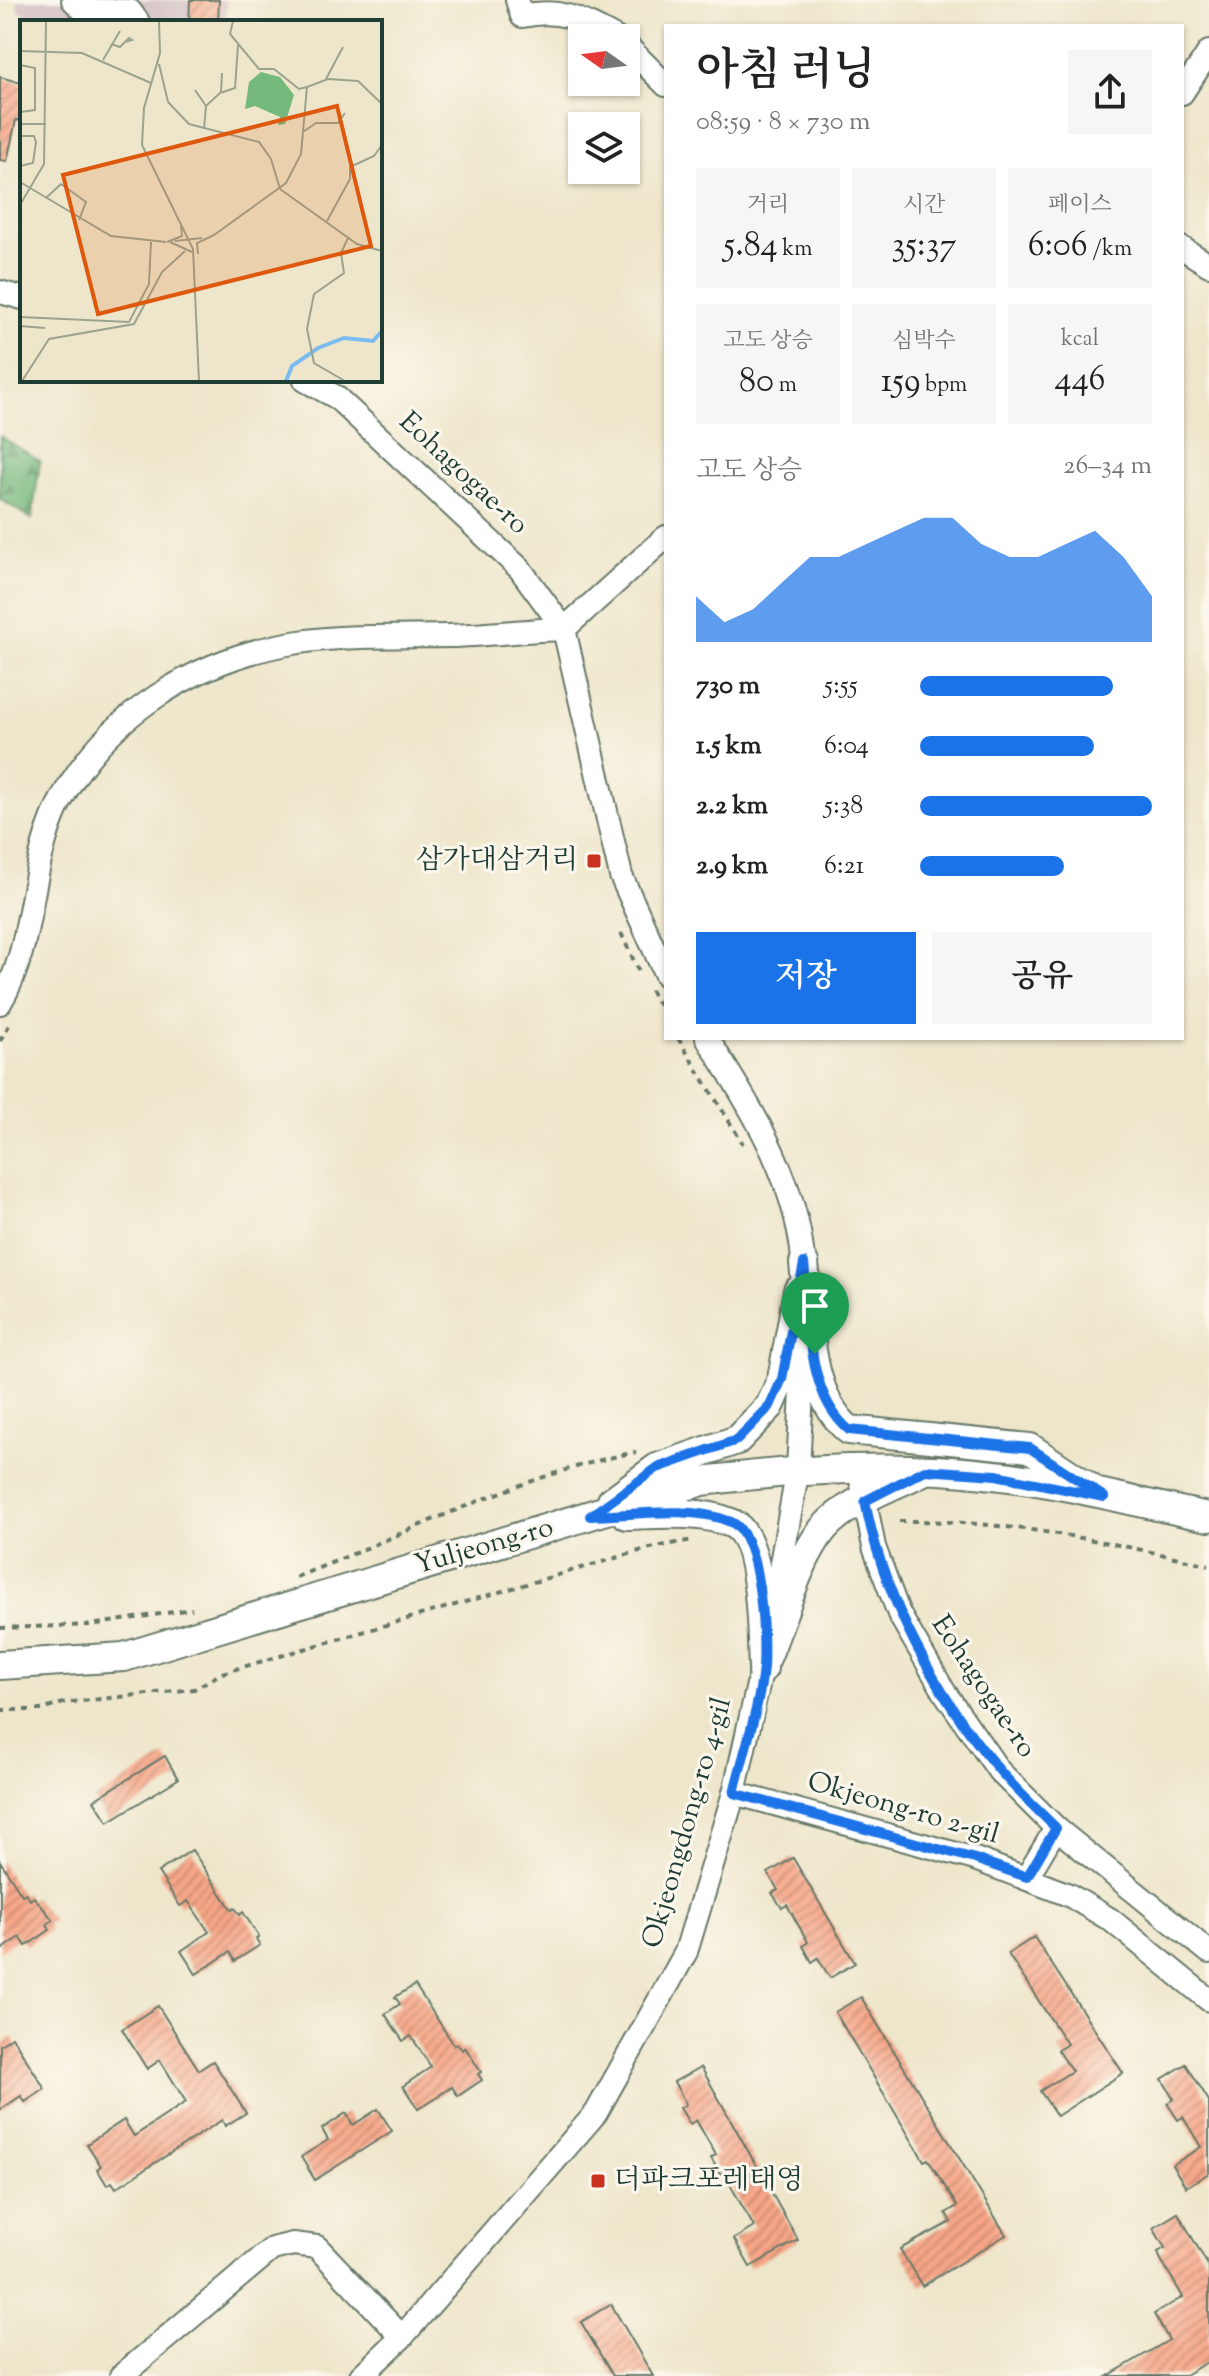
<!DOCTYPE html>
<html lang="ko">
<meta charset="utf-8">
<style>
:root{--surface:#fff;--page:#f6f6f6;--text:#222;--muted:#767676;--accent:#1a73e8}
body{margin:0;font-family:"Sorts Mill Goudy","Noto Serif KR",serif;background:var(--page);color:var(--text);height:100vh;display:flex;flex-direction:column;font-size:30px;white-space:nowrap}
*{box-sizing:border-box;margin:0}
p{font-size:26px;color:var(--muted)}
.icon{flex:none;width:44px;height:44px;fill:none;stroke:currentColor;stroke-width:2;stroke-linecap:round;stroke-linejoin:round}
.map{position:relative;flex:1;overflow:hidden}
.drawer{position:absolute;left:664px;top:24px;width:520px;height:1016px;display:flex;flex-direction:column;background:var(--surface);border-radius:0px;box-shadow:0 2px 6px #0004}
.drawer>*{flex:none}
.needle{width:52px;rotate:284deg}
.buttons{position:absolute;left:568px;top:24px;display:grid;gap:16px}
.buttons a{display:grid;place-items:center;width:72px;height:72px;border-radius:0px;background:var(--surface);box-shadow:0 2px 6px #0004;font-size:40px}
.pin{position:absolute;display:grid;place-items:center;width:68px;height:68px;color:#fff;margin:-82px -34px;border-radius:50% 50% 50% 0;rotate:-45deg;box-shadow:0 0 8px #0007}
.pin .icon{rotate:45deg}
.round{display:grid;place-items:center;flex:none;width:84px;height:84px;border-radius:0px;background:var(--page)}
.head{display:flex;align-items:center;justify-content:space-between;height:136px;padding:0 32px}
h1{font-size:44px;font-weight:600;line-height:60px}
.figures{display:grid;grid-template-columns:repeat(3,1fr);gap:12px;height:136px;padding:8px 32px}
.figures div{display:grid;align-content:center;border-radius:0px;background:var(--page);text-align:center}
.figures b{font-size:34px;font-weight:600}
.figures small{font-size:22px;font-weight:400}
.figures p{font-size:22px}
.chart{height:224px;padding:16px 32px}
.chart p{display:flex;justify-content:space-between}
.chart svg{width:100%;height:144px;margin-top:8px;fill:var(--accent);opacity:.7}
.cta{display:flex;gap:16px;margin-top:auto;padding:16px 32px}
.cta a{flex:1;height:92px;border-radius:0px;background:var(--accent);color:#fff;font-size:32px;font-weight:600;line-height:92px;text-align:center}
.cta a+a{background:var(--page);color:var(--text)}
ul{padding:0 32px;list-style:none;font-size:26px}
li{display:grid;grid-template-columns:128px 96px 1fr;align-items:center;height:60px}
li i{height:20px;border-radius:10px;background:var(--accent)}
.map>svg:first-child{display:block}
.industrial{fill:#d2bec2}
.forest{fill:url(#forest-firs);stroke:#4a7a58;stroke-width:2}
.building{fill:url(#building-hatch)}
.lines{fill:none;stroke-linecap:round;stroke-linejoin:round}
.minor-casing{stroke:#677868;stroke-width:26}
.major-casing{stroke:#677868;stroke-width:32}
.path{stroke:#677868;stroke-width:4;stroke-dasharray:6 6;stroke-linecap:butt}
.minor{stroke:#fff;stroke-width:22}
.major{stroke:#fff;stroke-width:28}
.route-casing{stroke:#fff;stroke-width:16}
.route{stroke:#1a73e8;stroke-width:10}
.poi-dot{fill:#c8321e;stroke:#fbf7ec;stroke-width:3}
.labels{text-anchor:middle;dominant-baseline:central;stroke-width:6;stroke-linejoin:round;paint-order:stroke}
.street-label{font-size:28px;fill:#1f3d34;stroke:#fbf7ec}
.poi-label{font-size:28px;fill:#1f3d34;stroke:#fbf7ec;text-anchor:end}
.inset-river{fill:none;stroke:#7cbbf0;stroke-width:4}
.inset-road{fill:none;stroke:#9ba28e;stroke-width:2}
.view{fill:#de580e;fill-opacity:0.15;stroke:#de580e;stroke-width:4}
.inset-edge{fill:none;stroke:#1f3d34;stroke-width:4}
</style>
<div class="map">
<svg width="1209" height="2376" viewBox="0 0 1209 2376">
<defs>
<pattern id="forest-firs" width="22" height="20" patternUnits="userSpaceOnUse" patternTransform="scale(2)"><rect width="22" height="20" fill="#74b87b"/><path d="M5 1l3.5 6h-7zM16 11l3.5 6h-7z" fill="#5f9766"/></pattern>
<pattern id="building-hatch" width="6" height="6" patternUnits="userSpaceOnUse" patternTransform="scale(2)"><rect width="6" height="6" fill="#f7a687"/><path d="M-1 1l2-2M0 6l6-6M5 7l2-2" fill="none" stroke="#c7886f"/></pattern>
</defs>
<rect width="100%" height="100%" fill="#fbf7ec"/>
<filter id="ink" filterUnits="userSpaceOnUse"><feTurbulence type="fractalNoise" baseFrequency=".0125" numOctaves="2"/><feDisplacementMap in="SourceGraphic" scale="16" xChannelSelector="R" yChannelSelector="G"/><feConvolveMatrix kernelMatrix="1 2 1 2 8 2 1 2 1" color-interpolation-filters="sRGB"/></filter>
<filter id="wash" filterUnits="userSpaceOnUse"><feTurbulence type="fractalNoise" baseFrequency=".006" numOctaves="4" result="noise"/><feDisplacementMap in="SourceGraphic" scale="32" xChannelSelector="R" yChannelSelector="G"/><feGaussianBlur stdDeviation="1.8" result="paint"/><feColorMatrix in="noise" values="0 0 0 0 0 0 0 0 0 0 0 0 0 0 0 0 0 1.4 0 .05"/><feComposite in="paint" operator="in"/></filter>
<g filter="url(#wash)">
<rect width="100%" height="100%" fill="#eee6ca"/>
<polygon class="industrial" points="17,0 226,0 225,22 29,18 18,10"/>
<polygon class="forest" points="0,436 40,461 32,519 0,499"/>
<g id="blocks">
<g class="building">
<polygon points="190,0 219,0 218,22 189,22"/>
<polygon points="0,77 22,83 22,121 16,120 7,161 0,160"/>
<polygon points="165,1756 178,1779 108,1822 94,1800"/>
<polygon points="192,1850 232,1910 235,1908 240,1915 243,1912 259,1937 256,1939 260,1945 235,1961 230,1952 196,1974 181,1951 209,1932 188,1901 180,1906 158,1872"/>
<polygon points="793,1858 855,1963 830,1978 818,1958 812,1962 803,1946 808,1942 796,1921 787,1905 782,1908 772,1893 778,1890 768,1873"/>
<polygon points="0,1861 22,1895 26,1893 30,1900 34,1897 53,1920 47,1924 50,1930 26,1946 20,1937 0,1951"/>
<polygon points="1034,1937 1123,2073 1057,2116 1040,2091 1072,2071 1058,2050 1067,2044 1008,1954"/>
<polygon points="415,1985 454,2045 457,2043 462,2050 465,2047 481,2072 478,2074 482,2080 458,2096 452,2087 418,2109 403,2086 431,2067 411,2036 403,2041 385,2014 400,2004 395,1997"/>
<polygon points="861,1997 1006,2235 922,2286 900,2249 951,2222 946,2213 957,2206 928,2159 924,2161 835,2012"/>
<polygon points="158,2006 199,2070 213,2061 246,2113 225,2126 222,2120 116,2188 112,2182 107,2185 97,2169 101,2166 87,2144 124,2120 134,2136 186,2102 160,2060 147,2069 122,2029"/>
<polygon points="12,2037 45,2089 25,2102 21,2096 0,2110 0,2045"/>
<polygon points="1186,2064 1209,2101 1209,2173 1186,2187 1172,2165 1201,2147 1183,2117 1178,2120 1167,2103 1174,2099 1162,2079"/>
<polygon points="701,2067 798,2240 750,2267 734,2239 754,2227 723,2172 720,2174 711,2158 716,2155 696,2120 690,2124 680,2108 686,2104 674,2082"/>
<polygon points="378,2109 392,2131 315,2180 301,2157 328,2140 322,2129 346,2113 353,2125"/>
<polygon points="1178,2213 1209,2267 1209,2361 1183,2376 1108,2376 1169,2340 1154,2314 1183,2297 1160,2258 1158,2252 1165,2248 1153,2228"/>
<polygon points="611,2304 653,2376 613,2376 581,2322"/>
</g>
</g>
</g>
<g filter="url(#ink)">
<use href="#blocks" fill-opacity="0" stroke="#677868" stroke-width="2"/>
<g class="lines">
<g class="minor-casing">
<g id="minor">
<polyline points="73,0 83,10 130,11 138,22"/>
<path d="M517 0 522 16C561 7 582 20 616 38"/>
<polyline points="626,45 666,85"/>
<polyline points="1182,93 1209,52"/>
<polyline points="1182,248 1209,265"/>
<polyline points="0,292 22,298"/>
<polyline points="305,380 336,397 520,569 564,629 621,876 666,975"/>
<polyline points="564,629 666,537"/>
<path d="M0 1003C35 947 28 868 58 806 103 715 199 657 299 642 349 635 399 637 449 636 488 635 526 630 564 629"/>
<path d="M707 1038C753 1109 803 1190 804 1278"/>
<polyline points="859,1469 874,1547 899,1614 945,1693 999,1771 1056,1828 1209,1952"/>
<polyline points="771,1619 798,1469 804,1352"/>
<polyline points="734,1793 975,1859 1069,1895 1111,1920 1209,2000"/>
<polyline points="1027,1877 1056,1828"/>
<polyline points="121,2376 272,2249 293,2244 317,2247 402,2337"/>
<polyline points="361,2376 402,2337 596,2113 686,1952 734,1793 765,1653"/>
</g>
</g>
<g class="major-casing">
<g id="major">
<path d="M804 1263C810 1316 805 1393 849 1430L1030 1448 1090 1488"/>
<polyline points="612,1501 657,1468 737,1440 770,1406 782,1379 798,1291"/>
<path d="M627 1515C659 1514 701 1510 731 1523 764 1536 761 1636 763 1668"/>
<path d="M766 1658C782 1620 798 1559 824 1528 847 1502 891 1487 921 1472"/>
<path d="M0 1665 124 1657 702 1481C799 1469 896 1463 994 1475 1066 1483 1138 1503 1209 1517"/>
</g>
</g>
<g class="path">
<polyline points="621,933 641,976"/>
<polyline points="650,990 666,1018"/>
<polyline points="678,1038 743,1144"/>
<polyline points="0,1041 11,1022"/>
<path d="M899 1521C1006 1520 1106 1541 1209 1565"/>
<path d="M296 1577C409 1533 517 1476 636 1452"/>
<polyline points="0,1628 91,1625 192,1609"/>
<polyline points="0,1710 42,1710 63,1703 194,1689 222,1673 650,1548 693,1540"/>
</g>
<use href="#minor" class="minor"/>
<use href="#major" class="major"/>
</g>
</g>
<g class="lines" filter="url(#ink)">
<g class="route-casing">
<path id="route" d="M804 1263C810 1317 805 1393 849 1430L1030 1448 1104 1497 996 1475 925 1470 865 1501C883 1597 936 1696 1000 1771 1017 1791 1037 1809 1056 1828L1027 1877 975 1859 734 1793C743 1754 760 1706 763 1667 765 1637 761 1534 731 1522 690 1505 634 1515 590 1516L657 1468 737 1440 770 1406 782 1379Z"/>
</g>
<use href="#route" class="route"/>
</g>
<g class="poi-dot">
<rect x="586" y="853" width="16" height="16" rx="4"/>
<rect x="590" y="2173" width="16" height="16" rx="4"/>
</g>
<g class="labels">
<g class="street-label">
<text transform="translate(463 474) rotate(43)">Eohagogae-ro</text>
<text transform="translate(484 1547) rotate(-16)">Yuljeong-ro</text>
<text transform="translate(983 1687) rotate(56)">Eohagogae-ro</text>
<text transform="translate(903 1809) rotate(16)">Okjeong-ro 2-gil</text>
<text transform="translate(688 1823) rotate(-74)">Okjeongdong-ro 4-gil</text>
</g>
<g class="poi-label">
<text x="578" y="861">삼가대삼거리</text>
<text x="614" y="2181" text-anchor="start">더파크포레태영</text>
</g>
</g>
<g transform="translate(20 20)">
<rect width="362" height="362" fill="#eee6ca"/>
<path d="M241 52 260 57 274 75 265 104 258 105 260 97 235 86 225 89 229 62Z" fill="#74b87b"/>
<path class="inset-river" d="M266 361 272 346 298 328 324 318 353 321 362 311"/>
<path class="inset-road" d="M139 1 140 33 124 88 122 125 173 229 179 361M213 1 210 14 239 49H254L279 69 287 67M91 24 100 27 109 18 112 20 105 22M0 31 62 33 131 63M83 40 100 11M139 44 148 82M0 45 15 48V90L0 92M306 59 323 27M175 70 186 86 184 109M200 73 215 68 218 25M148 82 169 104 239 122 251 139 260 169M186 86 201 72 202 53M0 104H26M283 112 296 103H318L325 93M0 116H14L16 122 13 143 0 146M0 162 91 216 146 222M260 169 337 224 362 231M26 178 41 164 66 182 59 200M0 185 24 144 26 1M307 201 330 159V147L354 136 362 125M194 215 266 163 281 134 287 67 308 59 338 61 362 84M155 221 182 218M147 222 162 216 161 205M150 222 172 232M178 234 177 223 194 215M0 297 109 302 129 264 131 222M0 306 25 308M2 361 29 319 114 304 142 252 165 231M325 361 294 343 287 309 294 274 324 253 321 233 328 218"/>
<path class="view" d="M317 86 351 226 78 294 43 155Z"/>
<rect width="362" height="362" class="inset-edge"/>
</g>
</svg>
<div class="buttons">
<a><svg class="needle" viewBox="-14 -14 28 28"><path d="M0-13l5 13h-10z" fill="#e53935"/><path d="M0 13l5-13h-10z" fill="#767676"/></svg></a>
<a><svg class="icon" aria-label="layers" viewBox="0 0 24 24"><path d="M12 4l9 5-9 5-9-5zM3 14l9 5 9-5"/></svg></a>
</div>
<div class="pin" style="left:815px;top:1354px;background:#1e9e55"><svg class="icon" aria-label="arrive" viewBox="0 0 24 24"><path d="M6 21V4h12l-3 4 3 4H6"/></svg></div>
<section class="drawer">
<div class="head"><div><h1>아침 러닝</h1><p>08:59 · 8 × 730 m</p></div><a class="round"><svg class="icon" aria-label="share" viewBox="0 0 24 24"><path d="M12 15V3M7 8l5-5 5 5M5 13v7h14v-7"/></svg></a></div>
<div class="figures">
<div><p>거리</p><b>5.84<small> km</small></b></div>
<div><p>시간</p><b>35:37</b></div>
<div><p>페이스</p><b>6:06<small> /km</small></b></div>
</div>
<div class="figures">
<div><p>고도 상승</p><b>80<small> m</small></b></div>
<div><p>심박수</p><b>159<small> bpm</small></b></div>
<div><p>kcal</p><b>446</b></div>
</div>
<div class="chart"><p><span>고도 상승</span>26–34 m</p>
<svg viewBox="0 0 160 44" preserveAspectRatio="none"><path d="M0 44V30L10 38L20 34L30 26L40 18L50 18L60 14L70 10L80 6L90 6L100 14L110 18L120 18L130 14L140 10L150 18L160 30V44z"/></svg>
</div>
<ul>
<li><b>730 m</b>5:55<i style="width:83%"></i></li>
<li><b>1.5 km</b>6:04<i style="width:75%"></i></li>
<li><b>2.2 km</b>5:38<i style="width:100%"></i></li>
<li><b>2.9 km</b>6:21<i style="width:62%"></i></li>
</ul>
<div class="cta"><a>저장</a><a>공유</a></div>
</section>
</div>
